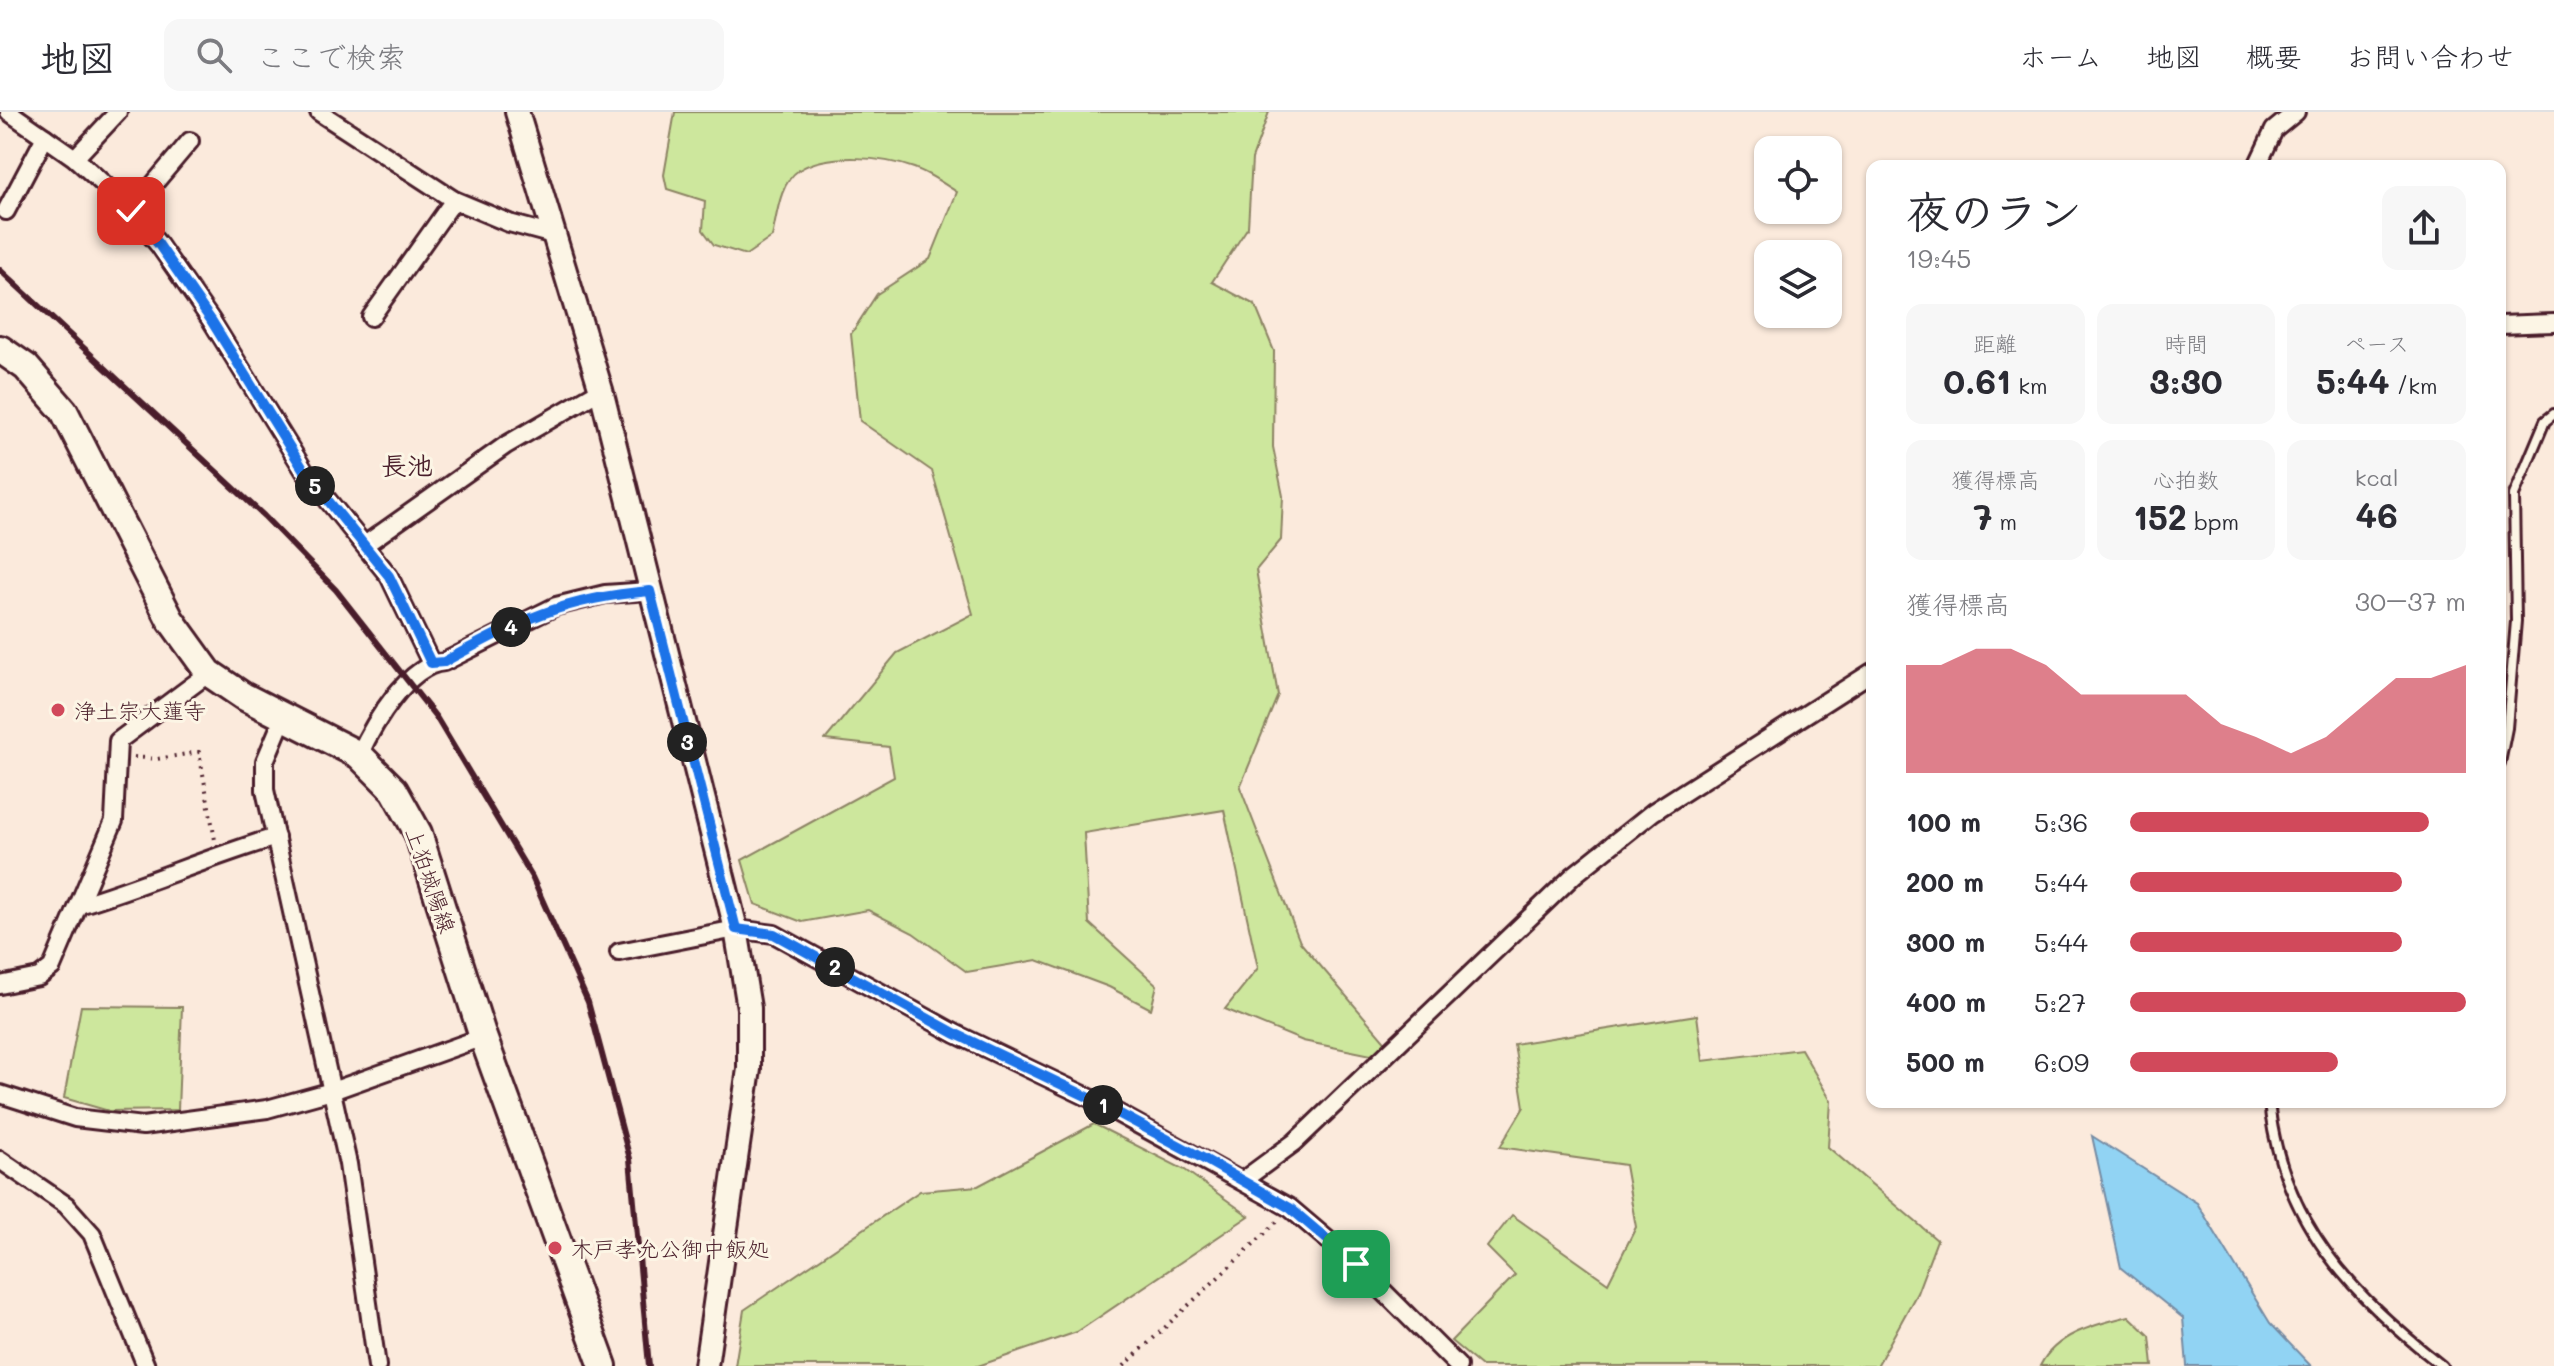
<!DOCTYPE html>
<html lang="ja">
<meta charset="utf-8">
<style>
:root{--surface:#fff;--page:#f7f7f7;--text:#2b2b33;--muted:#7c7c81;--line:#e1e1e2;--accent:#d1495b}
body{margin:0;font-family:Mali,"Klee One",sans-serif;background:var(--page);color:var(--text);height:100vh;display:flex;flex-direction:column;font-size:30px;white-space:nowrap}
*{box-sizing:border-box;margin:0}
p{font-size:26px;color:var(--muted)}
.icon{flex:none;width:44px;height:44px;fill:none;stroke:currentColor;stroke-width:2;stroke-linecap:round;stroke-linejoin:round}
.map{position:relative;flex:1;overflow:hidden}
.sheet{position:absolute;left:1866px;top:48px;width:640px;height:948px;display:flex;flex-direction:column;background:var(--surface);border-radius:16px;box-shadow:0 2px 6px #0004}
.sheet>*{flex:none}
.tools{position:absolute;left:1754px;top:24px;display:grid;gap:16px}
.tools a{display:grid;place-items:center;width:88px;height:88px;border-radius:16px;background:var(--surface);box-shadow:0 2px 6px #0004;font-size:40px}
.pin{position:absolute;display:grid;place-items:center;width:68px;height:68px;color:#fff;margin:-34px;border-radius:16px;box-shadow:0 4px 12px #0006}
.km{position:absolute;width:40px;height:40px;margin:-20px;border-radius:50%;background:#222;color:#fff;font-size:22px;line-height:40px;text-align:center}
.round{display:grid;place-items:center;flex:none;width:84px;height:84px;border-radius:16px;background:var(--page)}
.headline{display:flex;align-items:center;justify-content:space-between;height:136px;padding:0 40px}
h1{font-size:44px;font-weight:700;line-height:60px}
.stats{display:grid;grid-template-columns:repeat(3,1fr);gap:12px;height:136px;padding:8px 40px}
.stats div{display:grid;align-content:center;border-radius:16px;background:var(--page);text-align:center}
.stats b{font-size:34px;font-weight:700}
.stats small{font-size:22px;font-weight:400}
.stats p{font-size:22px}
.chart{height:224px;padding:16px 40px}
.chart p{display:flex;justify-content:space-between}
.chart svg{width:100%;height:144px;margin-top:8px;fill:var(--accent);opacity:.7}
ul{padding:0 40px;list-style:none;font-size:26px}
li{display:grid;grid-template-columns:128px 96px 1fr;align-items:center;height:60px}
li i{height:20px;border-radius:10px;background:var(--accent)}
header{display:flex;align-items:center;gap:48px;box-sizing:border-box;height:112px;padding:0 40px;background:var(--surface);border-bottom:2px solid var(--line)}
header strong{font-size:38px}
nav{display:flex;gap:44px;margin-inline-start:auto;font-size:28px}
.search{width:560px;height:72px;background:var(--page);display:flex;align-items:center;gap:20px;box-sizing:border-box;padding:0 28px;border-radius:16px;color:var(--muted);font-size:30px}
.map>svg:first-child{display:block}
.green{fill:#cde79d;stroke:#8c8364;stroke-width:2}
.water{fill:#91d3f3;stroke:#758ba3;stroke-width:2}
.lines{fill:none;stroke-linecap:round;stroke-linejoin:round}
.service-casing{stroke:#4a1f2b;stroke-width:14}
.minor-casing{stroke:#4a1f2b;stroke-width:22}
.tertiary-casing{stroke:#4a1f2b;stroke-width:28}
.primary-casing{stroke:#4a1f2b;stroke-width:32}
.path{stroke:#4a1f2b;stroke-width:4;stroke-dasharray:2 6;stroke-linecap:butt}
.service{stroke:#fcf5e5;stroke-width:8}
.minor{stroke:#fcf5e5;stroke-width:16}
.tertiary{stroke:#fcf5e5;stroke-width:22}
.primary{stroke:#fcf5e5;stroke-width:26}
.rail{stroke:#4a1f2b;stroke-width:6}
.route-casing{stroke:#fff;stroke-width:16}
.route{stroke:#1a73e8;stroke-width:10}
.poi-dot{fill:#d1495b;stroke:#fcf5e5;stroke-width:3}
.labels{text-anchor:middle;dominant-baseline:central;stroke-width:6;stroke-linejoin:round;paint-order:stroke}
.poi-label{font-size:22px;fill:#4a1f2b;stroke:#fcf5e5;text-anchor:start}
.street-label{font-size:22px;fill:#4a1f2b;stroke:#fcf5e5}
.quarter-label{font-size:26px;font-weight:bold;fill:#4a1f2b;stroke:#fcf5e5}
</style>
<header>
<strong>地図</strong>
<div class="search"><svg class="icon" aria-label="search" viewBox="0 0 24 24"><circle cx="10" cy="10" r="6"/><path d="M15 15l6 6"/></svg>ここで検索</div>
<nav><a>ホーム</a><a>地図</a><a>概要</a><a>お問い合わせ</a></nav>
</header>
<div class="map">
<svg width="2554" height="1254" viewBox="0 0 2554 1254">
<rect width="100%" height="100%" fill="#fbeadc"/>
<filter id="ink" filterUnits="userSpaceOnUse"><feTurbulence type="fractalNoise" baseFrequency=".0125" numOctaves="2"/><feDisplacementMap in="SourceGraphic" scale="16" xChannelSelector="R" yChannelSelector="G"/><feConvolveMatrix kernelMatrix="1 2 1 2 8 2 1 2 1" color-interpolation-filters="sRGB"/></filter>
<g filter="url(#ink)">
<g class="green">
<path d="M675 0H1269L1252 47 1248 115 1212 170 1255 193 1274 239 1273 335 1283 384 1281 428 1256 458 1278 583 1240 675 1300 830 1389 934 1376 944 1303 929 1225 897 1258 856 1224 698 1084 721 1089 811 1157 873 1151 897 1109 875 1037 848 967 860 913 821 868 798 802 810 755 792 742 748 894 665 889 635 825 628 897 541 973 502 932 359 860 309 851 222 877 182 930 147 957 80C944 72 929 61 914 56 883 45 828 40 799 58 779 71 777 104 772 125L746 143 714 133 703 118 705 89 667 77 664 63Z"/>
<polygon points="81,894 182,895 178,998 109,999 64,986"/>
<polygon points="1697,903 1703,949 1801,937 1831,989 1828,1035 1937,1128 1917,1181 1877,1254 1481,1254 1451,1229 1515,1163 1487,1135 1512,1103 1608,1171 1636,1115 1625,1053 1500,1035 1524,995 1514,932"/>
<polygon points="1094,1012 1185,1058 1249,1104 1077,1220 978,1254 735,1254 744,1198 920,1079 978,1074"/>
<path d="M2129 1204 2150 1224 2153 1254H2040C2056 1221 2097 1212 2129 1204Z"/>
</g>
<polygon class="water" points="2092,1024 2197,1091 2270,1211 2311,1254 2187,1254 2183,1206 2121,1156"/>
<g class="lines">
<g class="service-casing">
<g id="service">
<polyline points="2500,651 2507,616 2516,509 2514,383 2545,309 2554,302"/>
<path d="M2269 990C2281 1110 2352 1183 2442 1254"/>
</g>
</g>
<g class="minor-casing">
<g id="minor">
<polyline points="9,0 75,46 119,86 159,133 211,208 305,360 389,464 431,551"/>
<polyline points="319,0 454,88 509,111 557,124"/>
<polyline points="75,46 118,0"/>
<polyline points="2257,54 2274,18 2296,0"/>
<polyline points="6,99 45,25"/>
<polyline points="131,99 190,29"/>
<polyline points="371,205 454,88"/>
<polyline points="2500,213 2554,211"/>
<polyline points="366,432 506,333 601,278"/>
<polyline points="284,604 265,649 265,678 348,1052 377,1254"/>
<path d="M359 643C373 613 407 553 444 550L556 494 605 482 650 479"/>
<path d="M79 793C146 773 209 745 276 725"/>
<polyline points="619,840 736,817 774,822 956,922 1090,986 1290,1096 1356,1152 1458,1254"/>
<polyline points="0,873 39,865 52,855 114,709 118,629 209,561"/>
<polyline points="0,982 75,1006 143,1014 267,997 332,979 483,925"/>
<polyline points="0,1048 66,1093 92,1122 146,1254"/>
<polyline points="1242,1069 1295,1030 1574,763 1653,700 1872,560"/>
</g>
</g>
<g class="tertiary-casing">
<polyline id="tertiary" points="517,0 601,278 736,817 749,896 749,957 706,1254"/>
</g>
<g class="primary-casing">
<polyline id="primary" points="0,237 26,255 64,299 170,507 209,561 243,584 359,643 394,678 418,721 483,925 603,1254"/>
</g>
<g class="path">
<polyline points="134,645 157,647 199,640 215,728"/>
<polyline points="1124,1254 1278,1109"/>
</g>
<use href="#service" class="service"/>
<use href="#minor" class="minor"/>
<use href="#tertiary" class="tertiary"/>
<use href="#primary" class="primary"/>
<polyline class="rail" points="0,158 264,404 336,478 436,605 532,765 588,890 630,1047 649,1254"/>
</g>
</g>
<g class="lines" filter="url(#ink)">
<g class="route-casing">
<path id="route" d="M131 99 159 133 211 208 305 360 389 464 431 551 444 550C519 509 563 486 650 479L736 817 774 822 956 922 1090 986 1206 1048 1290 1096 1356 1152"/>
</g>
<use href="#route" class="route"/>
</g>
<g class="poi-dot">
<circle cx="58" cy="598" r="8"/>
<circle cx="555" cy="1136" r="8"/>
</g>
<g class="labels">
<g class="poi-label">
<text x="74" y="598">浄土宗大蓮寺</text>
<text x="571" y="1136">木戸孝允公御中飯処</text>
</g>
<g class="street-label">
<text transform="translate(431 768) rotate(71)">上狛城陽線</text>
</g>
<g class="quarter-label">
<text x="407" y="353">長池</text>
</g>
</g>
</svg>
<div class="tools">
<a><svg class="icon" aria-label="locate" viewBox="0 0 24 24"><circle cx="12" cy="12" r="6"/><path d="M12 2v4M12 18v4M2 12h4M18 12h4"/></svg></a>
<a><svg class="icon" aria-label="layers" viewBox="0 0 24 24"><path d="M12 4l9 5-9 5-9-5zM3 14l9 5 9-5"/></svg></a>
</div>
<div class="pin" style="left:1356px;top:1152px;background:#1e9e55"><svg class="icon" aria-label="arrive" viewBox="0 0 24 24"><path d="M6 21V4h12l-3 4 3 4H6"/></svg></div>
<div class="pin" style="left:131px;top:99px;background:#d93025"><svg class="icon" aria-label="check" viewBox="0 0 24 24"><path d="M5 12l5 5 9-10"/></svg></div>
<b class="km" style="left:1103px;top:993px">1</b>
<b class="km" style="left:835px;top:855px">2</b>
<b class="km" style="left:687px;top:630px">3</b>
<b class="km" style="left:511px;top:515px">4</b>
<b class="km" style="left:315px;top:374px">5</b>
<section class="sheet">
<div class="headline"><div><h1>夜のラン</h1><p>19:45</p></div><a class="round"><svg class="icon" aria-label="share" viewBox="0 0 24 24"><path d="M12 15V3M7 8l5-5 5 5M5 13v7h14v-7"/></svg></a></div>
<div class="stats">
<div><p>距離</p><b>0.61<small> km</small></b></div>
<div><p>時間</p><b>3:30</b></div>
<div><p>ペース</p><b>5:44<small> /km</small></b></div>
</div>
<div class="stats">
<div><p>獲得標高</p><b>7<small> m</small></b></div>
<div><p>心拍数</p><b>152<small> bpm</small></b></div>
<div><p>kcal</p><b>46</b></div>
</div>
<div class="chart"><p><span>獲得標高</span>30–37 m</p>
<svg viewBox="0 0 160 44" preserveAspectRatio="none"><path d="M0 44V11L10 11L20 6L30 6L40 11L50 20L60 20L70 20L80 20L90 29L100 33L110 38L120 33L130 24L140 15L150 15L160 11V44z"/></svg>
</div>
<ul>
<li><b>100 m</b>5:36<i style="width:89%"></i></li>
<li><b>200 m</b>5:44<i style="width:81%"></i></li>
<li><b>300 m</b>5:44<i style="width:81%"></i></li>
<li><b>400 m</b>5:27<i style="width:100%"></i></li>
<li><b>500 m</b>6:09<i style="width:62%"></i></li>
</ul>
</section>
</div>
